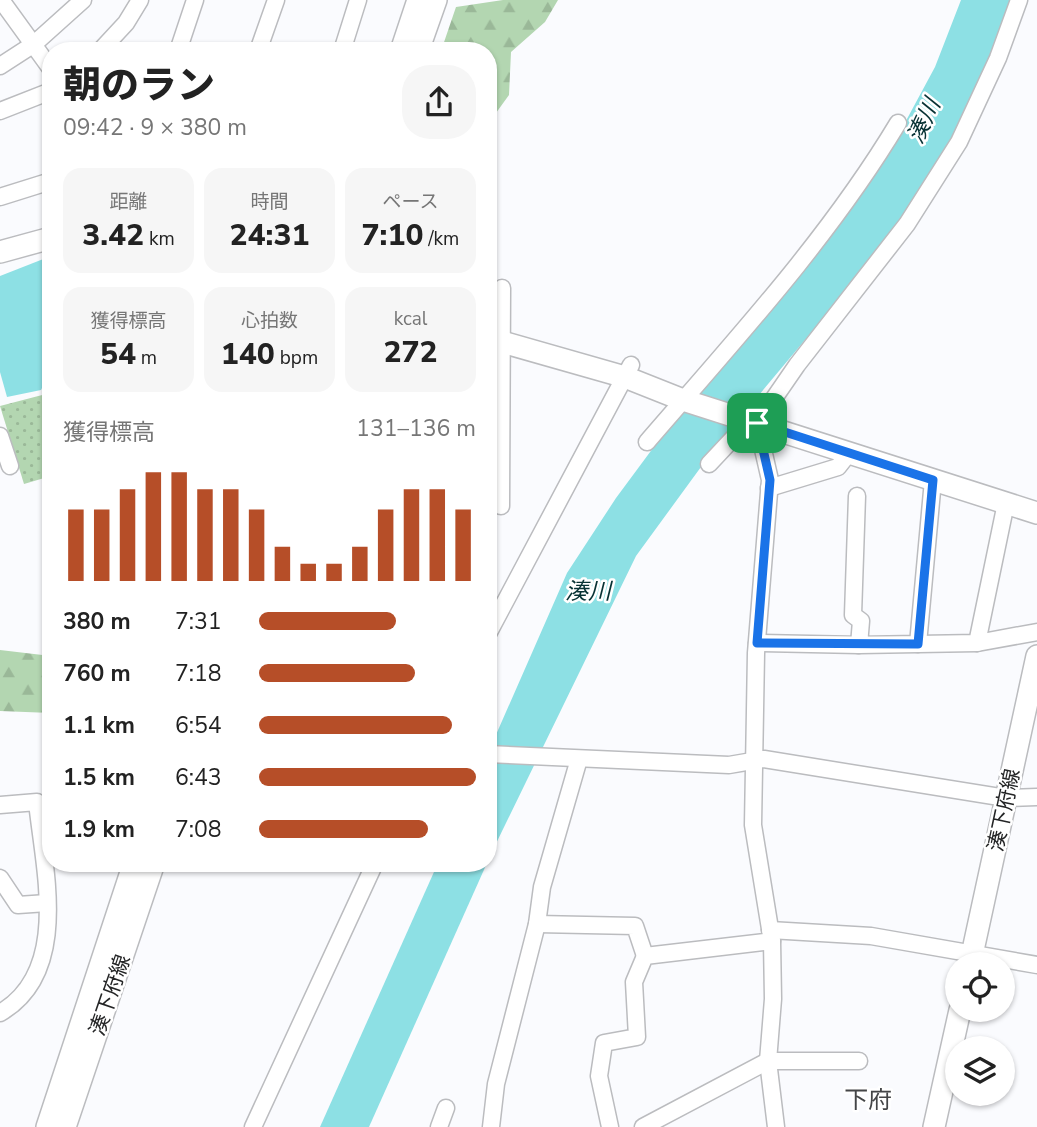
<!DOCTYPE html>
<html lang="ja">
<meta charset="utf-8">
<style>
:root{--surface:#fff;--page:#f6f6f6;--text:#222;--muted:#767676;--accent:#b64e28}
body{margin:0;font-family:"Nunito Sans","Noto Sans JP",sans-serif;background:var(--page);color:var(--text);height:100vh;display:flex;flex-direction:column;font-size:26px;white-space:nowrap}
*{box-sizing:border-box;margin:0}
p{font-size:23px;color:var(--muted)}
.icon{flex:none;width:38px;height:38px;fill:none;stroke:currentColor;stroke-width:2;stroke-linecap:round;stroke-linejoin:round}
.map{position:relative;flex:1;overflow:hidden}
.sheet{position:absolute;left:42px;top:42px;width:455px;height:830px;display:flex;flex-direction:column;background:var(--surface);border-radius:28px;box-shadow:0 2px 5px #0004}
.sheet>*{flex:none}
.tools{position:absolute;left:945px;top:952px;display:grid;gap:14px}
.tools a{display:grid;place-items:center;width:70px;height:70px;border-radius:50%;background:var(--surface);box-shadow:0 2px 5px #0004;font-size:35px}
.pin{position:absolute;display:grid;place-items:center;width:60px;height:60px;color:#fff;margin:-30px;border-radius:14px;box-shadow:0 4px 10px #0006}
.round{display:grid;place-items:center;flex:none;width:74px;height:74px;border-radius:28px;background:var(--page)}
.headline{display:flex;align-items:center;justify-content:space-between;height:119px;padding:0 21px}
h1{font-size:38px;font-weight:800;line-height:52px}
.metrics{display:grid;grid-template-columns:repeat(3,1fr);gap:10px;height:119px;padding:7px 21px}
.metrics div{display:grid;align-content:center;border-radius:18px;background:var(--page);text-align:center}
.metrics b{font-size:30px;font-weight:800}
.metrics small{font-size:19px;font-weight:400}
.metrics p{font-size:19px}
.chart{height:196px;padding:14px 21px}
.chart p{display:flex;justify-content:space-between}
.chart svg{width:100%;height:126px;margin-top:7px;stroke:var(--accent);stroke-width:6}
ul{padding:0 21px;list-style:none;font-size:23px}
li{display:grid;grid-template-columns:112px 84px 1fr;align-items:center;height:52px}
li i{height:18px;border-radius:9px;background:var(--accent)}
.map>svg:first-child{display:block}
.grass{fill:url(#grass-dots)}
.forest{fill:url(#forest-firs)}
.water{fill:#8de0e4}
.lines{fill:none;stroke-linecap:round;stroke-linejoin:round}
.street-casing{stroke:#bbbcbf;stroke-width:19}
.secondary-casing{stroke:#bbbcbf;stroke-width:24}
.street{stroke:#fff;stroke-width:16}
.secondary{stroke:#fff;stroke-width:21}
.route-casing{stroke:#fff;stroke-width:14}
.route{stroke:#1a73e8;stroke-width:9}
.labels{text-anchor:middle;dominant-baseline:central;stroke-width:5;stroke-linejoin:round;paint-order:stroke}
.street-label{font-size:21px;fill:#242526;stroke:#fff}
.water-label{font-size:23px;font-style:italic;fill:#073234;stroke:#fff}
.quarter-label{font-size:24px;fill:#444547;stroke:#fff}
</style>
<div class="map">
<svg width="1037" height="1127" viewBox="0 0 1037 1127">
<defs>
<pattern id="grass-dots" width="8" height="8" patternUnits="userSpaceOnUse" patternTransform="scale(1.75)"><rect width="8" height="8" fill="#b3d6b1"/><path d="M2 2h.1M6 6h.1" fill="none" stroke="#9ab898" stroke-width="1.8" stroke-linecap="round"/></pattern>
<pattern id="forest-firs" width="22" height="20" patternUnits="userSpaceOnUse" patternTransform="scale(1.75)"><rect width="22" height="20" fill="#b3d6b1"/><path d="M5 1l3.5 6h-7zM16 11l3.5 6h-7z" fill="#9ab898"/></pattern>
</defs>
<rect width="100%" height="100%" fill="#fafbfe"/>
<polygon class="grass" points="46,394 51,410 51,476 24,484 0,406"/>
<g class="forest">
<polygon points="503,0 558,0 545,22 511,52 509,95 488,124 488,51 441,51 456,7"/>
<polygon points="0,650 51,656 51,713 0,711"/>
</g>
<g class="water">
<polygon points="961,0 1011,0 981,81 960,125 904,215 867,266 717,445 636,556 488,860 488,753 567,573 616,498 676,417 848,213 894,143 935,67"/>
<polygon points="51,256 51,370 41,390 7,397 0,372 0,276"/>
<polygon points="438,863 487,863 369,1127 320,1127"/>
</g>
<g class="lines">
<g class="street-casing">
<g id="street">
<polyline points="1,0 51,69"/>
<polyline points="100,51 126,23 140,0"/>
<polyline points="178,51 195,0"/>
<polyline points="258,51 276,0"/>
<polyline points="342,51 358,0"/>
<polyline points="0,66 34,44 83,0"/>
<polyline points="0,111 51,91"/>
<polyline points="0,197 51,181"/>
<polyline points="757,423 770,480 756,653 753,825 772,941 773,999 768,1061 776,1127"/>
<polyline points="0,436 10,466"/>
<path d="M647 442C735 340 829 238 898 123"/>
<polyline points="709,464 738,433 757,423 797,365 907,224 959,142 998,58 1019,0"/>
<polyline points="769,488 838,467 849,453"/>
<polyline points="857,496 853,615 861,621 859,645 918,644 933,480"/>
<polyline points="501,506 502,288"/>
<polyline points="488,634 631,365"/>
<polyline points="757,643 859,645"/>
<polyline points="977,643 1037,632"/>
<polyline points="918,644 977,643 1006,503"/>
<polyline points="488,754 729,765 764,759 1006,798 1037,797"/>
<path d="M0 805 37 802C44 870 71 972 0 1013"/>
<polyline points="0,878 18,905 47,903"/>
<polyline points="537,924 635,926 645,956"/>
<polyline points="770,930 871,936 1037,965"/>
<polyline points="253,1127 375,863"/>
<polyline points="439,1127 446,1108"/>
<polyline points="491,1127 496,1084 537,924 542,887 579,759"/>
<polyline points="610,1127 599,1076 604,1043 637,1037 634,982 645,956 772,941"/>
<polyline points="643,1127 768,1061 859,1061"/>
</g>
</g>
<g class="secondary-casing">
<g id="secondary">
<polyline points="401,51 418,0"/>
<polyline points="418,51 436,0"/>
<polyline points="0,252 51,238"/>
<polyline points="488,338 625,377 683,400 1037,513"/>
<polyline points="970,964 1037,656"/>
<polyline points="47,1127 134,863"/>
<polyline points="65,1127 154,863"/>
<polyline points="934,1127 960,1010"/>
</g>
</g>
<use href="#street" class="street"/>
<use href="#secondary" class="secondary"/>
</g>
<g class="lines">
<g class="route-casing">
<polygon id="route" points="757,423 933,480 918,644 757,643 770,480"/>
</g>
<use href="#route" class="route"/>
</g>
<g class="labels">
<g class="street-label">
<text transform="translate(1004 810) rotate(-78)">湊下府線</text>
<text transform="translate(110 995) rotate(-71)">湊下府線</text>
</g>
<g class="water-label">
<text transform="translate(924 121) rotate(-65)">湊川</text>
<text x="588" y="591">湊川</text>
</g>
<g class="quarter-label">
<text x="868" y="1100">下府</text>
</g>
</g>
</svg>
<div class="tools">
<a><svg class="icon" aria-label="locate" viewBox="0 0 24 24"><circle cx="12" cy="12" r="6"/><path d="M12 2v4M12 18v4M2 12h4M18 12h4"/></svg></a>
<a><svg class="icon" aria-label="layers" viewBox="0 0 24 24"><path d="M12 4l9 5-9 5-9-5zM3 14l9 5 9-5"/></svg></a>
</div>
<div class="pin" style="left:757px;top:423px;background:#1e9e55"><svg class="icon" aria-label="arrive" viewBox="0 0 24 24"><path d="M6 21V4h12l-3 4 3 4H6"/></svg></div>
<section class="sheet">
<div class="headline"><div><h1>朝のラン</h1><p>09:42 · 9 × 380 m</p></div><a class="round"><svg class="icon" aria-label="share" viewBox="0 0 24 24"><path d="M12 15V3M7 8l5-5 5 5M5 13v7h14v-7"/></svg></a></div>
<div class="metrics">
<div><p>距離</p><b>3.42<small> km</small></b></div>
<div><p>時間</p><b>24:31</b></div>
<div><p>ペース</p><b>7:10<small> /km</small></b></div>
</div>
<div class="metrics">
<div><p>獲得標高</p><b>54<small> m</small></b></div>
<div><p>心拍数</p><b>140<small> bpm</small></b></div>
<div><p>kcal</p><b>272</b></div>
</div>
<div class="chart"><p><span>獲得標高</span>131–136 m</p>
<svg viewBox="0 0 160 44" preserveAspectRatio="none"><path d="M5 44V19M15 44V19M25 44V12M35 44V6M45 44V6M55 44V12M65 44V12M75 44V19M85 44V32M95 44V38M105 44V38M115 44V32M125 44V19M135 44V12M145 44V12M155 44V19"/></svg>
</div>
<ul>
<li><b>380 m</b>7:31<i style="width:63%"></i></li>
<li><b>760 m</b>7:18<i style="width:72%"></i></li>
<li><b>1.1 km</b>6:54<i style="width:89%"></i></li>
<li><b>1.5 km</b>6:43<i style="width:100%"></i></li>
<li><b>1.9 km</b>7:08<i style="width:78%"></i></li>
</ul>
</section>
</div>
